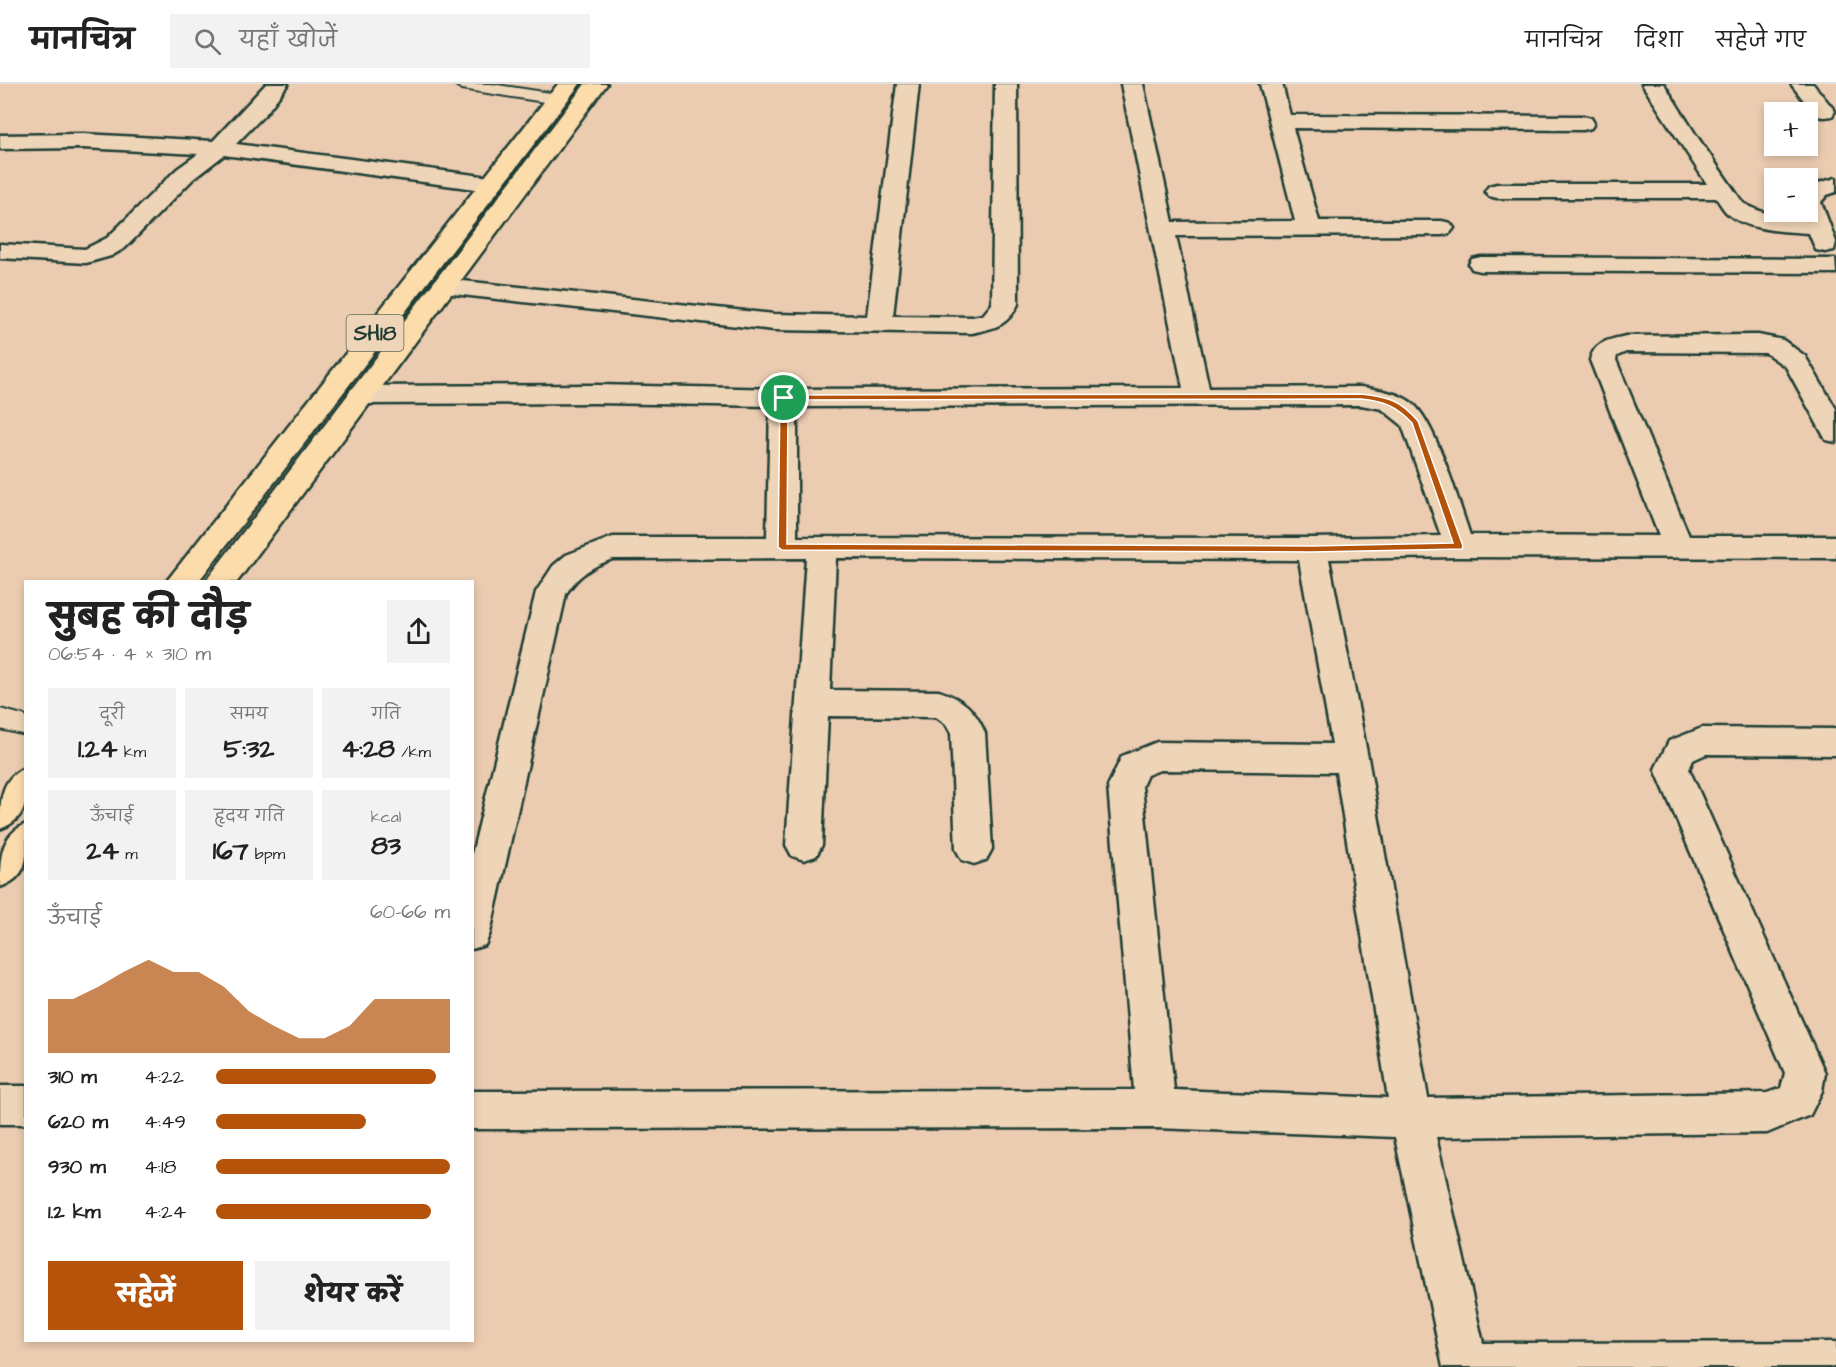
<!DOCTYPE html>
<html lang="hi">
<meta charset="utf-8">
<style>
:root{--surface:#fff;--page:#f2f2f2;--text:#222;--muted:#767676;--line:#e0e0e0;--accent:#b45309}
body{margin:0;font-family:"Architects Daughter","Playpen Sans Deva",sans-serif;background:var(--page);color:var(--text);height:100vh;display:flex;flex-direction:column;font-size:22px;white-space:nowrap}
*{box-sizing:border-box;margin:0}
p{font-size:20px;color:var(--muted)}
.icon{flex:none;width:33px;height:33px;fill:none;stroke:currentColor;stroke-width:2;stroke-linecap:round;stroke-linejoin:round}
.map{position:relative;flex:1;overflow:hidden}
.details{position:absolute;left:24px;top:496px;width:450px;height:762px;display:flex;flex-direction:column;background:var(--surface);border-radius:0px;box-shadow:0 3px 9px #0003}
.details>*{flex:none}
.controls{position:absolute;left:1764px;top:18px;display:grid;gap:12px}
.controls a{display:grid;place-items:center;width:54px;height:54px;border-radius:0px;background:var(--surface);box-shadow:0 3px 9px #0003;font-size:30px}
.pin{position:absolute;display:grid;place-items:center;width:51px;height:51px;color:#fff;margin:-26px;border:3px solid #fff;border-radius:50%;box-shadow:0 2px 6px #0007}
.round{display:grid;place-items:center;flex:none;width:63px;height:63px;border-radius:0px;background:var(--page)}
.overview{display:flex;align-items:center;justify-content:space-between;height:102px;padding:0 24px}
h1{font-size:33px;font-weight:800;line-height:45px}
.metrics{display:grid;grid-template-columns:repeat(3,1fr);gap:9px;height:102px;padding:6px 24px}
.metrics div{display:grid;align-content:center;border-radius:0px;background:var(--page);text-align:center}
.metrics b{font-size:26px;font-weight:800}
.metrics small{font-size:16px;font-weight:400}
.metrics p{font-size:16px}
.chart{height:168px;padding:12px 24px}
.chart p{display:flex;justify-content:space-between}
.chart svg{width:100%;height:108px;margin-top:6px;fill:var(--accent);opacity:.7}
.primary-button{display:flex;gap:12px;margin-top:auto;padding:12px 24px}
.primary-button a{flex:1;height:69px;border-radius:0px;background:var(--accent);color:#fff;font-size:24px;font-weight:800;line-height:69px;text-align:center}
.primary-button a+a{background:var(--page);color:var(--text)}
ul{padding:0 24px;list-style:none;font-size:20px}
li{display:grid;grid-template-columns:96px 72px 1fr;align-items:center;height:45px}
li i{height:15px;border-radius:8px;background:var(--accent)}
header{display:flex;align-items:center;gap:36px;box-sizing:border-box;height:84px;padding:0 30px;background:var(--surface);border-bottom:2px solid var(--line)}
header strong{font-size:28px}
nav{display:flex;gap:33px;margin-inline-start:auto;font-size:21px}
.search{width:420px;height:54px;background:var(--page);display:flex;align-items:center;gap:15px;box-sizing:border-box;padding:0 21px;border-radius:0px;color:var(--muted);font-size:22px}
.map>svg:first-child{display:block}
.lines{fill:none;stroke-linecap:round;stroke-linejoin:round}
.service-casing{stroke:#1f3d34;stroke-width:4}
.minor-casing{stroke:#1f3d34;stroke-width:5}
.primary-casing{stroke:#1f3d34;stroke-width:5}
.service{fill:#efd5b7;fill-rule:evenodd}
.minor{fill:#efd5b7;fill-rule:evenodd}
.primary{fill:#fddcac;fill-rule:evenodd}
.route{fill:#b45309;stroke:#fff;stroke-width:1.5;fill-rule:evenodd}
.labels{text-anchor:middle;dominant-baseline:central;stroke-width:4.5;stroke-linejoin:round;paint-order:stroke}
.shield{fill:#efd5b7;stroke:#5d6b5b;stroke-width:1.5}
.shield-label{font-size:21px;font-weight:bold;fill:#1f3d34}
</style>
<header>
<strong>मानचित्र</strong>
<div class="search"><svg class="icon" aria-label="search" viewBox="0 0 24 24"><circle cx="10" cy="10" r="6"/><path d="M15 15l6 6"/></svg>यहाँ खोजें</div>
<nav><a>मानचित्र</a><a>दिशा</a><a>सहेजे गए</a></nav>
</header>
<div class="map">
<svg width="1836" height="1283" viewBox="0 0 1836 1283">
<rect width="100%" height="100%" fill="#ecccb1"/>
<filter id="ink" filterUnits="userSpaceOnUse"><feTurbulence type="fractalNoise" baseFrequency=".0167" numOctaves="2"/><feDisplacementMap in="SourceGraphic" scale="12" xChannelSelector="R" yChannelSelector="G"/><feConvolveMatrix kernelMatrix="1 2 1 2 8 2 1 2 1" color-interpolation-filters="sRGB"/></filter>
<g filter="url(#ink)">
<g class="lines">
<g class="service-casing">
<g id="service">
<polygon points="454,0 491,0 557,10 565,15 557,20 462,5"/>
<polygon points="0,625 26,632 26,651 0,645"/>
</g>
</g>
<g class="minor-casing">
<g id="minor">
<polygon points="266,0 288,0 267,28 236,60 490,93 498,95 501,100 498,105 490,107 224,71 193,95 125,164 111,172 86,179 0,174 0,160 85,165 107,154 177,85 198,70 83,64 0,65 0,51 83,50 213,57"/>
<path d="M897 0H919L893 232 972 233 983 231 992 220 995 0H1017L1018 220C1008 242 994 244 972 249L774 246 444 209 435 207 432 202 435 197 444 195 774 230 867 232Z"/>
<path d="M1121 0H1143L1173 138 1295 137 1260 0H1282L1290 31 1583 32 1591 34 1594 39 1591 44 1583 46 1293 44 1319 137H1442L1450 139 1454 144 1450 149 1442 151 1176 152 1209 304 1361 303C1379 306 1399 308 1413 320 1436 339 1459 420 1470 451L1659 452 1590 276C1595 257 1609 256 1626 252L1758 251 1783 256 1805 272 1836 325V358L1826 356 1786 283 1766 269 1626 268 1617 272 1616 276 1689 452H1836V474L1459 473 1329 475 1368 674 1428 1014 1767 1009 1781 1004 1785 989 1655 685 1669 657 1702 644 1836 645V671L1706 670 1693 676 1689 685 1825 989 1822 1007 1810 1031 1767 1049 1436 1053 1483 1259 1836 1258V1283H1443L1395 1053 1156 1044 472 1045V1007L1134 1006 1108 702 1122 672 1157 658 1332 660 1299 476 836 474 830 606 939 607C963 615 975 625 985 649L992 765 986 776 974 780 962 776 956 765 951 649 946 640 936 633 828 632 822 761 816 772 804 776 792 772 786 761 806 474 613 475C592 482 578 491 566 510L490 849 485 861 472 865V770L536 508 553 482 566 471 613 453H767L770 322 596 319 361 320 351 317 348 311 351 305 361 302 596 301 784 305 1183 304ZM1361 321 1382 325 1402 341 1441 452 1312 454 797 453V323ZM1160 686 1336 688 1388 1014 1174 1006 1142 702 1147 691Z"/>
<path d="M1642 0H1664L1696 51 1743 119C1763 131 1782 133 1804 135L1801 128H1808V105L1811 101 1836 94V108L1827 111 1821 118 1836 158 1834 166 1825 168 1816 166 1809 149C1784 147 1747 147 1727 129 1723 125 1720 119 1716 114H1497L1489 112 1485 107 1489 102 1497 100H1707Z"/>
<polygon points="1791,0 1813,0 1835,27 1832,32 1824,33 1816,32"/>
<polygon points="1481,173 1835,175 1836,189 1481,187 1472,185 1469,180 1472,175"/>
<rect x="0" y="1002" width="26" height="38"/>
</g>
</g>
<g class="primary-casing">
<g id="primary">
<polygon points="558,0 580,0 198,498 166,498"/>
<polygon points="585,0 607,0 237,498 205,498"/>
<path d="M26 683C26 711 31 734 0 745 0 717 0 694 26 683Z"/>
<path d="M26 740C26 769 32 792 0 803 0 775 0 751 26 740Z"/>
</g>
</g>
<use href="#service" class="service"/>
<use href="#minor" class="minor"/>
<use href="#primary" class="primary"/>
</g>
</g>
<path class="route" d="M1361 310C1388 313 1400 316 1418 337L1463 462 1462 465 1312 468 782 466 778 463 780 314 784 311ZM1361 315C1383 317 1396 322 1412 339L1453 459 1312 462 787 460 788 316Z"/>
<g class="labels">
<rect class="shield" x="346.5" y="231" width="57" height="36" rx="4.5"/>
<g class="shield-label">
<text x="375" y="249">SH18</text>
</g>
</g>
</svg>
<div class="controls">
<a>+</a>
<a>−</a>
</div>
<div class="pin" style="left:784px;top:314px;background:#1e9e55"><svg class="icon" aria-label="arrive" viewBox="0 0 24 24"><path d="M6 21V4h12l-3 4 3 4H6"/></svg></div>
<section class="details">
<div class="overview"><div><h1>सुबह की दौड़</h1><p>06:54 · 4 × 310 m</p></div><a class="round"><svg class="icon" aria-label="share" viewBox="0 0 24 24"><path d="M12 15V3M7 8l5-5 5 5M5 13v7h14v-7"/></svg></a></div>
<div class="metrics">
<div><p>दूरी</p><b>1.24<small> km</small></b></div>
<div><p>समय</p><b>5:32</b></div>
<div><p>गति</p><b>4:28<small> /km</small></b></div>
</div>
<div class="metrics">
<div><p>ऊँचाई</p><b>24<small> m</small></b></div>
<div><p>हृदय गति</p><b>167<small> bpm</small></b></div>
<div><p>kcal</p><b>83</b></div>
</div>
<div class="chart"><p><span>ऊँचाई</span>60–66 m</p>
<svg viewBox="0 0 160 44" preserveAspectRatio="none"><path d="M0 44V22L10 22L20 17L30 11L40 6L50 11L60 11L70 17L80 27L90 33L100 38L110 38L120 33L130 22L140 22L150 22L160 22V44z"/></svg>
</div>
<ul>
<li><b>310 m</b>4:22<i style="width:94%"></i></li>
<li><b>620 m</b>4:49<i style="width:64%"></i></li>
<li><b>930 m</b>4:18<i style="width:100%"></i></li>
<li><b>1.2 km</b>4:24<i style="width:92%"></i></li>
</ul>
<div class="primary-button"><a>सहेजें</a><a>शेयर करें</a></div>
</section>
</div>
